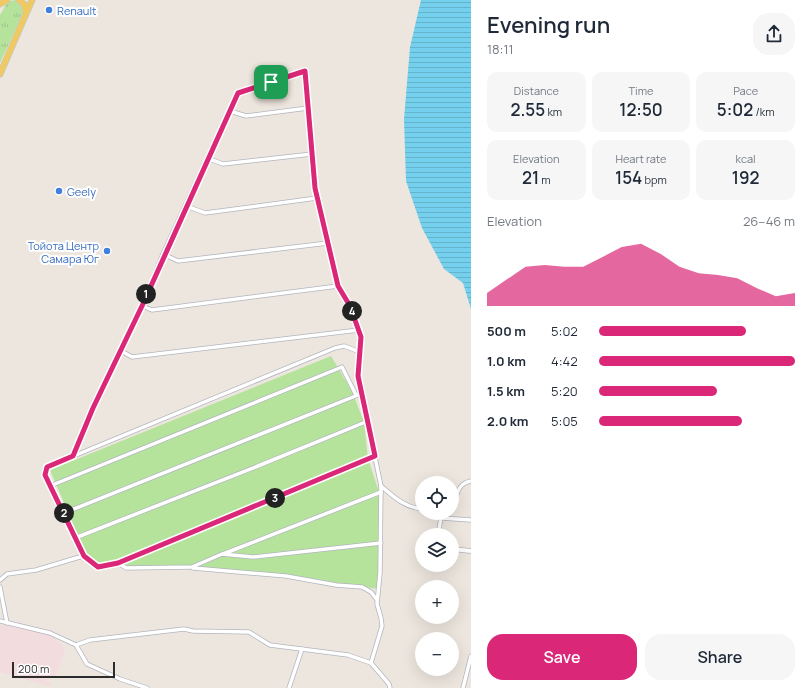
<!DOCTYPE html>
<meta charset="utf-8">
<style>
:root{--surface:#fff;--page:#f6f6f7;--text:#1f2937;--muted:#747a83;--accent:#db2777}
body{margin:0;font-family:Manrope,sans-serif;background:var(--page);color:var(--text);height:100vh;display:flex;flex-direction:column;font-size:15px;white-space:nowrap}
*{box-sizing:border-box;margin:0}
p{font-size:13px;color:var(--muted)}
.icon{flex:none;width:22px;height:22px;fill:none;stroke:currentColor;stroke-width:2;stroke-linecap:round;stroke-linejoin:round}
.map{position:relative;flex:1;overflow:hidden}
.panel{display:flex;flex-direction:column;background:var(--surface);width:340px}
.panel>*{flex:none}
.buttons{position:absolute;left:415px;top:476px;display:grid;gap:8px}
.buttons a{display:grid;place-items:center;width:44px;height:44px;border-radius:50%;background:var(--surface);box-shadow:0 4px 16px #0002;font-size:20px}
.scale{position:absolute;left:12px;bottom:10px;width:103px;box-sizing:border-box;padding-left:4px;border:2px solid #2c2c2c;border-top:0;font-size:11px;line-height:14px;white-space:nowrap;color:#2c2c2c;-webkit-text-stroke:3px #fff;paint-order:stroke}
.pin{position:absolute;display:grid;place-items:center;width:34px;height:34px;color:#fff;margin:-17px;border-radius:8px;box-shadow:0 2px 6px #0006}
.km{position:absolute;width:20px;height:20px;margin:-10px;border-radius:50%;background:#222;color:#fff;font-size:11px;line-height:20px;text-align:center}
.round{display:grid;place-items:center;flex:none;width:42px;height:42px;border-radius:16px;background:var(--page)}
.headline{display:flex;align-items:center;justify-content:space-between;height:68px;padding:0 16px}
h1{font-size:22px;font-weight:600;line-height:30px}
.stats{display:grid;grid-template-columns:repeat(3,1fr);gap:6px;height:68px;padding:4px 16px}
.stats div{display:grid;align-content:center;border-radius:10px;background:var(--page);text-align:center}
.stats b{font-size:17px;font-weight:600}
.stats small{font-size:11px;font-weight:400}
.stats p{font-size:11px}
.chart{height:112px;padding:8px 16px}
.chart p{display:flex;justify-content:space-between}
.chart svg{width:100%;height:72px;margin-top:4px;fill:var(--accent);opacity:.7}
.cta{display:flex;gap:8px;margin-top:auto;padding:8px 16px}
.cta a{flex:1;height:46px;border-radius:16px;background:var(--accent);color:#fff;font-size:16px;font-weight:600;line-height:46px;text-align:center}
.cta a+a{background:var(--page);color:var(--text)}
ul{padding:0 16px;list-style:none;font-size:13px}
li{display:grid;grid-template-columns:64px 48px 1fr;align-items:center;height:30px}
li i{height:10px;border-radius:5px;background:var(--accent)}
main{display:flex;flex:1;min-height:0}
.map>svg:first-child{display:block}
.medical{fill:#f3dcde}
.grass{fill:url(#grass-tufts)}
.garden{fill:#b6e39c}
.water{fill:url(#water-rules)}
.lines{fill:none;stroke-linecap:round;stroke-linejoin:round}
.minor-casing{stroke:#b2b5bf;stroke-width:5}
.tertiary-casing{stroke:#b2b5bf;stroke-width:5.5}
.primary-casing{stroke:#c8c8c8;stroke-width:7}
.minor{stroke:#fff;stroke-width:3.5}
.tertiary{stroke:#fff;stroke-width:4}
.primary{stroke:#efca62;stroke-width:5.5}
.route-casing{stroke:#fff;stroke-width:8}
.route{stroke:#db2777;stroke-width:5}
.shop-dot{fill:#3f7fe0;stroke:#fff;stroke-width:1.5}
.labels{text-anchor:middle;dominant-baseline:central;stroke-width:4;stroke-linejoin:round;paint-order:stroke}
.shop-label{font-size:11px;fill:#366cbe;stroke:#fff;text-anchor:start}
</style>
<main>
<div class="map">
<svg width="471" height="688" viewBox="0 0 471 688">
<defs>
<pattern id="grass-tufts" width="24" height="20" patternUnits="userSpaceOnUse"><rect width="24" height="20" fill="#b6e39c"/><path d="M3 7l-1-3M5 7V3M7 7l1-3M15 17l-1-3M17 17v-4M19 17l1-3" fill="none" stroke="#9dc387"/></pattern>
<pattern id="water-rules" width="6" height="5" patternUnits="userSpaceOnUse"><rect width="6" height="5" fill="#74d0ed"/><path d="M0 2.5h6" fill="none" stroke="#65b3cb"/></pattern>
</defs>
<rect width="100%" height="100%" fill="#ede6de"/>
<polygon class="medical" points="0,625 4,625 51,635 62,645 65,650 56,675 48,677 46,681 51,683 50,687 0,672"/>
<polygon class="grass" points="18,0 25,9 0,63 0,15 8,1"/>
<polygon class="garden" points="331,356 352,391 364,422 368,459 379,492 378,589 286,575 191,566 126,567 117,561 98,566 87,557 50,470"/>
<polygon class="water" points="421,0 471,0 471,309 463,283 444,269 422,228 406,181 404,119 410,47"/>
<g class="lines">
<g class="minor-casing">
<g id="minor">
<polyline points="230,111 246,116 308,108"/>
<polyline points="207,158 223,164 312,154"/>
<polyline points="186,206 205,213 317,198"/>
<polyline points="163,254 178,261 328,243"/>
<polyline points="142,306 152,310 338,286"/>
<polyline points="121,351 132,357 359,330"/>
<polyline points="360,352 344,346 335,348 47,467 45,475 83,556 98,567 118,563 126,568 192,567 222,554 253,557 381,543"/>
<polyline points="73,456 93,407 142,306 163,254 237,93 305,71 315,188 338,286 350,305 361,337 358,376 381,486 380,573 377,604 381,618 382,626 371,663"/>
<polyline points="50,486 342,367 356,395"/>
<path d="M381 486C394 497 404 507 422 509"/>
<path d="M452 509C457 497 456 484 471 481"/>
<polyline points="64,513 363,393"/>
<polyline points="441,518 471,520"/>
<polyline points="438,535 441,518 440,513"/>
<polyline points="75,538 258,466 368,421"/>
<polyline points="223,554 381,492"/>
<polyline points="118,563 375,456"/>
<polyline points="193,568 286,576 336,585 362,587 371,592 377,600"/>
<polyline points="0,580 7,574 36,570 83,556"/>
<polyline points="0,587 7,623"/>
<polyline points="0,621 50,633 76,645 90,640 184,629 193,631 249,632 270,645 348,655 371,663 389,684 390,688"/>
<polyline points="76,645 87,664 120,679 147,688"/>
<polyline points="289,688 302,649"/>
<polyline points="463,688 471,656"/>
</g>
</g>
<g class="tertiary-casing">
<polyline id="tertiary" points="452,549 471,551"/>
</g>
<g class="primary-casing">
<g id="primary">
<polyline points="19,0 24,4 26,13"/>
<polyline points="0,4 7,0"/>
<polyline points="0,74 32,0"/>
</g>
</g>
<use href="#minor" class="minor"/>
<use href="#tertiary" class="tertiary"/>
<use href="#primary" class="primary"/>
</g>
<g class="lines">
<g class="route-casing">
<polygon id="route" points="305,71 315,188 338,286 350,306 361,337 358,376 375,456 118,563 98,567 84,556 45,475 47,467 73,456 93,408 142,306 238,93"/>
</g>
<use href="#route" class="route"/>
</g>
<g class="shop-dot">
<circle cx="49" cy="10" r="4"/>
<circle cx="59" cy="191" r="4"/>
<circle cx="107" cy="251" r="4"/>
</g>
<g class="labels">
<g class="shop-label">
<text x="57" y="10">Renault</text>
<text x="67" y="191">Geely</text>
<text x="99" y="245" text-anchor="end">Тойота Центр<tspan x="99" dy="13">Самара Юг</tspan></text>
</g>
</g>
</svg>
<div class="buttons">
<a><svg class="icon" aria-label="locate" viewBox="0 0 24 24"><circle cx="12" cy="12" r="6"/><path d="M12 2v4M12 18v4M2 12h4M18 12h4"/></svg></a>
<a><svg class="icon" aria-label="layers" viewBox="0 0 24 24"><path d="M12 4l9 5-9 5-9-5zM3 14l9 5 9-5"/></svg></a>
<a>+</a>
<a>−</a>
</div>
<div class="scale">200 m</div>
<div class="pin" style="left:271px;top:82px;background:#1e9e55"><svg class="icon" aria-label="arrive" viewBox="0 0 24 24"><path d="M6 21V4h12l-3 4 3 4H6"/></svg></div>
<b class="km" style="left:146px;top:294px">1</b>
<b class="km" style="left:64px;top:513px">2</b>
<b class="km" style="left:275px;top:498px">3</b>
<b class="km" style="left:352px;top:311px">4</b>
</div>
<section class="panel">
<div class="headline"><div><h1>Evening run</h1><p>18:11</p></div><a class="round"><svg class="icon" aria-label="share" viewBox="0 0 24 24"><path d="M12 15V3M7 8l5-5 5 5M5 13v7h14v-7"/></svg></a></div>
<div class="stats">
<div><p>Distance</p><b>2.55<small> km</small></b></div>
<div><p>Time</p><b>12:50</b></div>
<div><p>Pace</p><b>5:02<small> /km</small></b></div>
</div>
<div class="stats">
<div><p>Elevation</p><b>21<small> m</small></b></div>
<div><p>Heart rate</p><b>154<small> bpm</small></b></div>
<div><p>kcal</p><b>192</b></div>
</div>
<div class="chart"><p><span>Elevation</span>26–46 m</p>
<svg viewBox="0 0 160 44" preserveAspectRatio="none"><path d="M0 44V36L10 28L20 20L30 19L40 20L50 20L60 14L70 8L80 6L90 12L100 20L110 24L120 25L130 27L140 33L150 38L160 36V44z"/></svg>
</div>
<ul>
<li><b>500 m</b>5:02<i style="width:75%"></i></li>
<li><b>1.0 km</b>4:42<i style="width:100%"></i></li>
<li><b>1.5 km</b>5:20<i style="width:60%"></i></li>
<li><b>2.0 km</b>5:05<i style="width:73%"></i></li>
</ul>
<div class="cta"><a>Save</a><a>Share</a></div>
</section>
</main>
